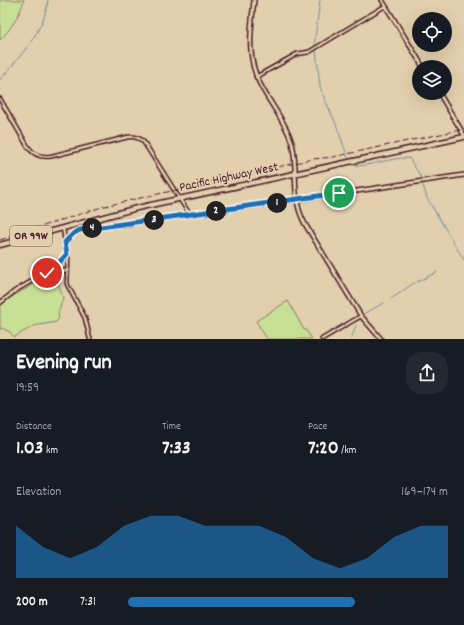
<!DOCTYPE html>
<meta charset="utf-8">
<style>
:root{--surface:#171b24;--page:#242831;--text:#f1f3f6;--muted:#9ea1a6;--accent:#1f6fb2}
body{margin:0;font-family:Dekko,sans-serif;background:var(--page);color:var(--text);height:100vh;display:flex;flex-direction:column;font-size:15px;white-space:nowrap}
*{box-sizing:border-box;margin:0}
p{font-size:13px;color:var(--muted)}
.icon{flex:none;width:22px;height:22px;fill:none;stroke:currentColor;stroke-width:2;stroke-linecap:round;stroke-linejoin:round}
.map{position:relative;height:339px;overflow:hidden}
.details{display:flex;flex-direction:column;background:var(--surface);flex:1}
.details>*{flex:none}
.buttons{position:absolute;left:412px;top:12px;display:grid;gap:8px}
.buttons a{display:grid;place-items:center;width:40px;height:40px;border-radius:50%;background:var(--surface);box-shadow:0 4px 16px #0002;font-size:20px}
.pin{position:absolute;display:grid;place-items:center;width:34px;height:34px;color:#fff;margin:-17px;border:2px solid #fff;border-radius:50%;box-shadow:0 1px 4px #0007}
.km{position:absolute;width:20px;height:20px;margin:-10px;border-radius:50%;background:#222;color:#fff;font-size:11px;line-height:20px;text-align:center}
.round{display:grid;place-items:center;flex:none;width:42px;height:42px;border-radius:16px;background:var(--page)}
.head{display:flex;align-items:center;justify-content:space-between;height:68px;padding:0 16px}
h1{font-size:22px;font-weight:700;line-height:30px}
.figures{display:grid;grid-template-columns:repeat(3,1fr);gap:6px;height:68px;padding:4px 16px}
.figures div{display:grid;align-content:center}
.figures b{font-size:20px;font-weight:700}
.figures small{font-size:11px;font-weight:400}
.figures p{font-size:11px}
.chart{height:112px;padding:8px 16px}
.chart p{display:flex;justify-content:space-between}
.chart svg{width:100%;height:72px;margin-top:4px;fill:var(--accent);opacity:.7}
ul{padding:0 16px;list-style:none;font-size:13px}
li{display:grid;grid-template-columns:64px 48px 1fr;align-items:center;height:30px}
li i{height:10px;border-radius:5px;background:var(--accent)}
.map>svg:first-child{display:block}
.green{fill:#c7e096;stroke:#888060}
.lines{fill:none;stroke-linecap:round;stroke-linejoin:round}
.stream{stroke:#738fa1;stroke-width:1}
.minor-casing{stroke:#4a1f2b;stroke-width:5.5}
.major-casing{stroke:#4a1f2b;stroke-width:6}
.highway-casing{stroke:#4a1f2b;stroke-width:7}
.minor{stroke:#e2cfad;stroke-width:2.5}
.major{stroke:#e2cfad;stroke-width:3}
.highway{stroke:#e2cfad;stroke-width:4}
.rail{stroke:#4a1f2b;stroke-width:1;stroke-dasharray:6 3;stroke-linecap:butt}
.route-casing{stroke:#fff;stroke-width:8}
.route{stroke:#1f6fb2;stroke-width:5}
.labels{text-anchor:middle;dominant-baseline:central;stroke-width:4;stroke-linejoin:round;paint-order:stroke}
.shield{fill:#e2cfad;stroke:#785452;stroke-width:1}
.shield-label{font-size:12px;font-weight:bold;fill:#4a1f2b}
.street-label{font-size:13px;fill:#4a1f2b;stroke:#e2cfad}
</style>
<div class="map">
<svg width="464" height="339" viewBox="0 0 464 339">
<rect width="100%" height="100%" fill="#e2cfad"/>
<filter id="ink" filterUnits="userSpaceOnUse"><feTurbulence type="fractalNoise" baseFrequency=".025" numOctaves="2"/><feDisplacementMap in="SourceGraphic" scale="8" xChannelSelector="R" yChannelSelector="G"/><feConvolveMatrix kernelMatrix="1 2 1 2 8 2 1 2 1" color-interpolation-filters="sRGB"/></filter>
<g filter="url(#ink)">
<g class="green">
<path d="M0 0H24C20 15 11 29 0 40Z"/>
<polygon points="55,273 63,298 58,314 59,318 56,322 34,326 14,337 10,332 2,328 0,330 0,305 9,298"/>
<polygon points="288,301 304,330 306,330 312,339 267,339 256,321"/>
</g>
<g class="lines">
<g class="stream">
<polyline points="315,45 315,39 320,0"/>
<polyline points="316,50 320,86 322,92"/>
<path d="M0 80C19 57 45 31 48 0"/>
<polyline points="323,95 336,124 348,158"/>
<path d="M352 165C369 168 390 157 409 158L421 177"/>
<polyline points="423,185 427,198 464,260"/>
<polyline points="417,282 437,272"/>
<polyline points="391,299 414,283"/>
<polyline points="365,313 384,303"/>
<polyline points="351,339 356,326"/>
</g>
<g class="minor-casing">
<g id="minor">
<polyline points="256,77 297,54 309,52 385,6"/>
<path d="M0 99 28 147C34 155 41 158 52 156L128 137C135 136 141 138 145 144L190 215"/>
<polyline points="63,228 68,259 67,284 85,318 90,339"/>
<polyline points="65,242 74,233 82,230 296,200"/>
<polyline points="51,272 59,270 67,271"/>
<polyline points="0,303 15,291 52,269 67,255"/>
<polyline points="322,339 361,316"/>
</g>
</g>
<g class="major-casing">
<g id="major">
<path d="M254 0C251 29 246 57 260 84 270 104 286 122 292 143 299 171 290 197 305 224L361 316 381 339"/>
<polyline points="382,0 423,67"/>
<polyline points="439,93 464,135"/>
<polyline points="296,200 464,175"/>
</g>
</g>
<g class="highway-casing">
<polyline id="highway" points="0,245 137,208 464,137"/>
</g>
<use href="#minor" class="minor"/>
<use href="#major" class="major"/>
<use href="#highway" class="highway"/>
<polyline class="rail" points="0,240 105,206 313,159 333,157 464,129"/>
</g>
</g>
<g class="lines" filter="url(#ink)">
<g class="route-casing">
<polyline id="route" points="47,273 55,267 67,254 65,242 74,233 80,230 339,193"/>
</g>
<use href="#route" class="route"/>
</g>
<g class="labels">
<rect class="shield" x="10" y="226" width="42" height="20" rx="3"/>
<g class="shield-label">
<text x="31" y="236">OR 99W</text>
</g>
<g class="street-label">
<text transform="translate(229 178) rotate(-12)">Pacific Highway West</text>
</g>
</g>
</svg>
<div class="buttons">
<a><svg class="icon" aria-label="locate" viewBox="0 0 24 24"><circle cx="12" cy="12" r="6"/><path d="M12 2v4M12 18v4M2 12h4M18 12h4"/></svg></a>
<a><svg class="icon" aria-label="layers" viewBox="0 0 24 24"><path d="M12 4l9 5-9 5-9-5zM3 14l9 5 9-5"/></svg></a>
</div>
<div class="pin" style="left:339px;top:193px;background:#1e9e55"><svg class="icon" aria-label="arrive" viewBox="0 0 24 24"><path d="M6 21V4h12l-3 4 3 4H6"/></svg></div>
<div class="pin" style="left:47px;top:273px;background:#d93025"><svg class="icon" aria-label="check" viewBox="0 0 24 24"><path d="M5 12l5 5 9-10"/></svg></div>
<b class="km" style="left:277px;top:203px">1</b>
<b class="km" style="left:216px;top:211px">2</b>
<b class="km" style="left:154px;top:220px">3</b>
<b class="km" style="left:92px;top:228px">4</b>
</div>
<section class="details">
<div class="head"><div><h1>Evening run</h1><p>19:59</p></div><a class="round"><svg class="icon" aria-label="share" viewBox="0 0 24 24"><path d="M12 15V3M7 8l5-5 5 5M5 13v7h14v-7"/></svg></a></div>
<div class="figures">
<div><p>Distance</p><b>1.03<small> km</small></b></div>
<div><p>Time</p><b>7:33</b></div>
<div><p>Pace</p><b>7:20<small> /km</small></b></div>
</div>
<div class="chart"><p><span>Elevation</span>169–174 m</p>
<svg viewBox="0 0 160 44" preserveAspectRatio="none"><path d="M0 44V12L10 25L20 32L30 25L40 12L50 6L60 6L70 12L80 12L90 12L100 19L110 32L120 38L130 32L140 19L150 12L160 12V44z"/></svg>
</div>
<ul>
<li><b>200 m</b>7:31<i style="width:71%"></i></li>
</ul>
</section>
